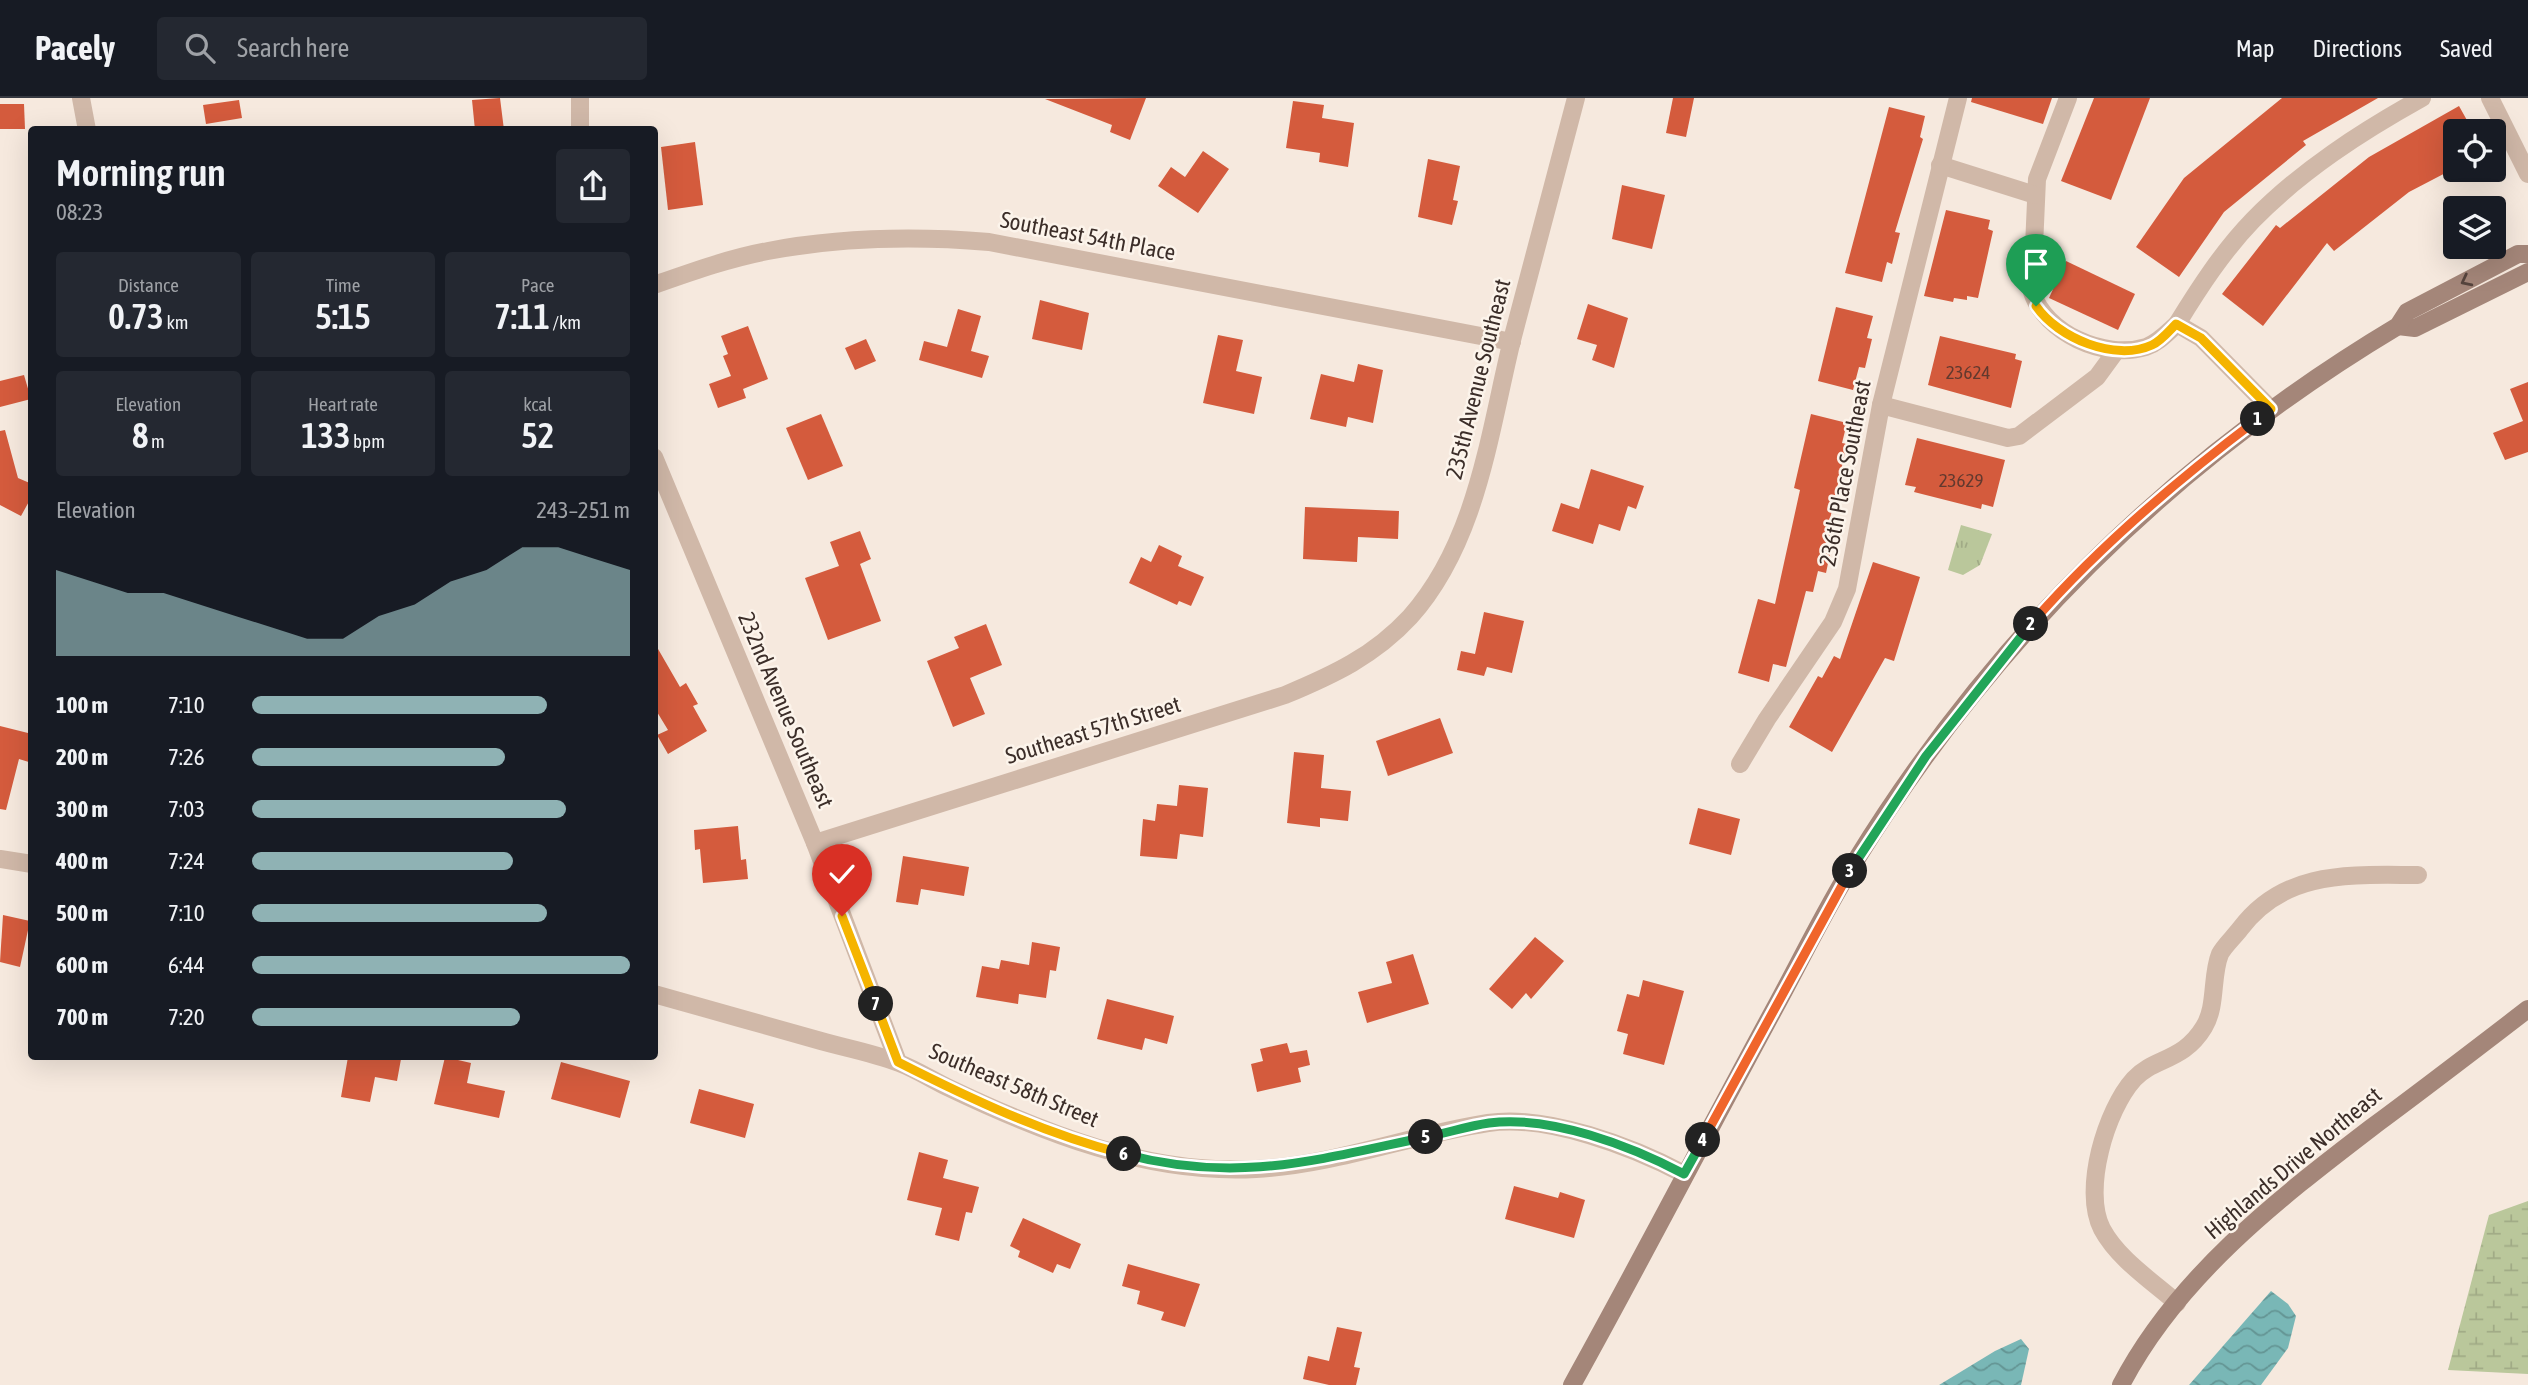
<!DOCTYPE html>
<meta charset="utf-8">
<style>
:root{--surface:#171b24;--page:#242831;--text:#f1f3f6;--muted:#9ea1a6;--line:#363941;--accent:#8fb2b4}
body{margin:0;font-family:"Asap Condensed",sans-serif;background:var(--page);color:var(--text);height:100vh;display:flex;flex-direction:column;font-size:26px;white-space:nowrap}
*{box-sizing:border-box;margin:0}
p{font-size:23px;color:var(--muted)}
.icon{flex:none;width:38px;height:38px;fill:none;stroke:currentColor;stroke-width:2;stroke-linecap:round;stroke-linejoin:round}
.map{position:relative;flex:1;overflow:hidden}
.panel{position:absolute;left:28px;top:28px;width:630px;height:934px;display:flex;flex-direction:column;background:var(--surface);border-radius:7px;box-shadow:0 7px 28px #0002}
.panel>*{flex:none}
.fabs{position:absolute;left:2443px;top:21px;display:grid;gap:14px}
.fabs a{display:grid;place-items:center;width:63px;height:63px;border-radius:7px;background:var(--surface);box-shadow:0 7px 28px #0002;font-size:35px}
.pin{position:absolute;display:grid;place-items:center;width:60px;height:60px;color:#fff;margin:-72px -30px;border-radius:50% 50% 50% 0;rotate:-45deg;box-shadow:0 0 7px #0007}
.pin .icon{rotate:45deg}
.km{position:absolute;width:35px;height:35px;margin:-18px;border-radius:50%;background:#222;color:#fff;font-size:19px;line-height:35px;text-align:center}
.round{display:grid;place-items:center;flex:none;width:74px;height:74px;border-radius:7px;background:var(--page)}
.summary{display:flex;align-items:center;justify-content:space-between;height:119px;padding:0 28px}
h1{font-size:38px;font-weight:600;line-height:52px}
.figures{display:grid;grid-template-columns:repeat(3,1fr);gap:10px;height:119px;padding:7px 28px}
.figures div{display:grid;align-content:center;border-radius:7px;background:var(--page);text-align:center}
.figures b{font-size:35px;font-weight:600}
.figures small{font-size:19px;font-weight:400}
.figures p{font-size:19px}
.chart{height:196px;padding:14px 28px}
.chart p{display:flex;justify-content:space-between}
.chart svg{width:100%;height:126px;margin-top:7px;fill:var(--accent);opacity:.7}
ul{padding:0 28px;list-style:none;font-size:23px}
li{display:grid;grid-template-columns:112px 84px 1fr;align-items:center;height:52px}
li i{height:18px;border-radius:9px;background:var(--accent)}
header{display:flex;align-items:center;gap:42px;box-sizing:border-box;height:98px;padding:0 35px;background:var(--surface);border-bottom:2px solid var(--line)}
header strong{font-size:33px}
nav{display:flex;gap:38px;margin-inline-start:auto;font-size:24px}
.search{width:490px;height:63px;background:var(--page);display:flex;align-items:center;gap:18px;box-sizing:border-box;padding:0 24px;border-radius:7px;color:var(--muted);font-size:26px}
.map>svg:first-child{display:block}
.grass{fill:url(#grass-tufts)}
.wetland{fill:url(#wetland-marsh)}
.water{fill:url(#water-waves)}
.building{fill:#d45b3d}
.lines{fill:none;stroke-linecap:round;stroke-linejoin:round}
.minor{stroke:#d0b8a8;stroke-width:18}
.secondary{stroke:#a48679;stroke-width:18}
.oneway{stroke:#56443d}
.split-1-casing{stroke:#fff;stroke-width:14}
.split-2-casing{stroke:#fff;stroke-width:14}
.split-3-casing{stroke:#fff;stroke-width:14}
.split-4-casing{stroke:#fff;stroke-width:14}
.split-5-casing{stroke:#fff;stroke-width:14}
.split-6-casing{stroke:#fff;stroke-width:14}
.split-7-casing{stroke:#fff;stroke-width:14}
.split-8-casing{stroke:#fff;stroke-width:14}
.split-1{stroke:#f5b400;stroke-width:9}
.split-2{stroke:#f0652b;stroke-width:9}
.split-3{stroke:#22a559;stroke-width:9}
.split-4{stroke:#f0652b;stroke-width:9}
.split-5{stroke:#22a559;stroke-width:9}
.split-6{stroke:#22a559;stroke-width:9}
.split-7{stroke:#f5b400;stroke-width:9}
.split-8{stroke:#f5b400;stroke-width:9}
.labels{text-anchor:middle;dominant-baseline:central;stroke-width:5;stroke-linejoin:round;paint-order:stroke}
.number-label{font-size:19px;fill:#62392e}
.street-label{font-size:23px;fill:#3c2e29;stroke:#fcf4eb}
</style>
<header>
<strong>Pacely</strong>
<div class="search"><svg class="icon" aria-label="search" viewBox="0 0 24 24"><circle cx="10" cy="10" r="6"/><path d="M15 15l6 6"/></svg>Search here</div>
<nav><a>Map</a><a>Directions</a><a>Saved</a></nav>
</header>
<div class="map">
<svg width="2528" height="1287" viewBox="0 0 2528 1287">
<defs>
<pattern id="grass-tufts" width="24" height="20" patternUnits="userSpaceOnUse" patternTransform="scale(1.75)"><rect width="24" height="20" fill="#bac79b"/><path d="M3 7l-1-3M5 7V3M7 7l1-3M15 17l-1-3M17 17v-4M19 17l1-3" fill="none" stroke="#a1ab86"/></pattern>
<pattern id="wetland-marsh" width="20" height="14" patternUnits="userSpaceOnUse" patternTransform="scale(1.75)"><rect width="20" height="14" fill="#bac79b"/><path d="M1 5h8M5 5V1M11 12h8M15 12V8" fill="none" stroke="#a1ab86"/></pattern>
<pattern id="water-waves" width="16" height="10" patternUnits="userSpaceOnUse" patternTransform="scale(1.75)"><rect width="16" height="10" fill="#79b7b6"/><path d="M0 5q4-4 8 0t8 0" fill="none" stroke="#649594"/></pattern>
</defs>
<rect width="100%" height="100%" fill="#f6e9de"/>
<polygon class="grass" points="1961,427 1992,436 1980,467 1963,477 1948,472"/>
<polygon class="wetland" points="2528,1103 2528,1276 2448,1272 2489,1117"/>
<g class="water">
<polygon points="2271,1193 2288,1206 2296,1218 2288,1250 2261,1287 2189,1287"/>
<polygon points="2021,1241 2029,1251 2021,1287 1939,1287 1995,1253"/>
</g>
<g class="building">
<polygon points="500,0 504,32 475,32 472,2"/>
<polygon points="1146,0 1130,42 1110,34 1112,27 1045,1"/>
<polygon points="1673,0 1694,0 1686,39 1666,35"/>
<polygon points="1972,0 2052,0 2043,26 1971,4"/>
<polygon points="2094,0 2150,0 2111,102 2061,83"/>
<polygon points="2282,0 2378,0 2303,43 2306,47 2224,114 2179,179 2136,149 2184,80"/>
<polygon points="239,2 242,20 206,26 203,7"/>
<polygon points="1293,3 1324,7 1322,20 1354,25 1348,69 1319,64 1320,55 1286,50"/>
<polygon points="0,6 24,6 25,31 0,31"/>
<polygon points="2459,8 2473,33 2455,33 2455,70 2409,94 2334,153 2327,145 2263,228 2222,196 2276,127 2280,130 2369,59"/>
<polygon points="1889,9 1925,18 1920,39 1923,41 1895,134 1900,135 1892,166 1887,164 1882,184 1845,175"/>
<polygon points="695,44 703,107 668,112 661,49"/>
<polygon points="1203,53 1229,71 1198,115 1158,88 1171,69 1185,79"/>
<polygon points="1428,61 1460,68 1453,102 1458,103 1452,127 1418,119"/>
<polygon points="1622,87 1665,97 1652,151 1612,141"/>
<polygon points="1946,112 1990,122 1988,131 1993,133 1978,200 1967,198 1967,202 1954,200 1953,204 1924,198"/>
<polygon points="2066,163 2135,196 2118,232 2049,200"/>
<polygon points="1040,202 1089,215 1082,252 1032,241"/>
<polygon points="1588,206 1628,220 1614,270 1592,262 1597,247 1577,241"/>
<polygon points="1836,209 1873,218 1867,240 1872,241 1865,270 1859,269 1853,292 1818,283"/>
<polygon points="958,211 981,218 971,253 989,258 982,280 919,262 924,243 947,249"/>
<polygon points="748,228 768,281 743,291 746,300 718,310 709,286 731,278 723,258 728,256 721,238"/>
<polygon points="1218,237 1243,242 1236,273 1262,279 1254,316 1203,305"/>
<polygon points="1940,238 2016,256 2015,261 2022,263 2011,310 1928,287"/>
<polygon points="866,241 876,263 855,272 845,250"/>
<polygon points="1358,266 1383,272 1373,325 1348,319 1346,329 1310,321 1321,276 1354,284"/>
<polygon points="24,277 31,301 0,309 0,283"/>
<polygon points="2528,284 2528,354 2505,362 2493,335 2523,323 2510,291"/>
<polygon points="821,316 843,368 808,382 786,330"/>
<polygon points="1811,316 1847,325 1842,345 1847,346 1830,421 1833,422 1828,445 1832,446 1826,475 1818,473 1813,494 1806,493 1786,569 1773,566 1769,584 1738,575 1758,501 1775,506 1800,392 1794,390"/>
<polygon points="5,332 18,380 32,386 32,398 21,418 0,407 0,333"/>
<polygon points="1917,340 2005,362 1993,409 1982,406 1981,411 1914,394 1916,389 1905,387"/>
<polygon points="1591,371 1644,388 1636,411 1628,408 1620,433 1599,426 1593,446 1552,433 1561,405 1579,411"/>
<polygon points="1305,409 1399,413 1398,441 1358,439 1357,464 1303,461"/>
<polygon points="860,433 871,461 860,466 881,523 828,542 805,480 839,468 830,444"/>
<polygon points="1159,447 1182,458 1178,468 1204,479 1191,508 1179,503 1177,507 1129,485 1141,459 1151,464"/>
<polygon points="1873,464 1920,479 1894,563 1885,560 1832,654 1789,629 1818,578 1822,580 1834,558 1840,561"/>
<polygon points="1484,514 1524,523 1512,575 1487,569 1484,578 1457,572 1461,553 1475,556"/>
<polygon points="986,526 1002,567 970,580 985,616 953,629 927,563 959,550 954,539"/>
<polygon points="654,544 680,589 686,585 698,606 693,608 707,633 668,656 657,637 668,632 654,609"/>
<polygon points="1440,620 1453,655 1388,678 1376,643"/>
<polygon points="0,628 32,636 32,665 19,661 6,712 0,711"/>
<polygon points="1294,654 1324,657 1321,690 1351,693 1348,723 1320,720 1320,729 1287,725"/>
<polygon points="1179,687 1208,690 1203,739 1180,736 1177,761 1140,758 1143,721 1155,723 1157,706 1177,708"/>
<polygon points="1698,710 1740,721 1731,757 1689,746"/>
<polygon points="738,728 741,762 746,761 748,781 703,785 700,751 695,752 694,732"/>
<polygon points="903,758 969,769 964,798 921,791 918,807 896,804"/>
<polygon points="3,817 30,823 20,869 0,864"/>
<polygon points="1535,839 1564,863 1531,901 1526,895 1512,911 1489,891"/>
<polygon points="1032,844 1060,849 1056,873 1050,872 1046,900 1019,896 1018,906 976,899 982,868 999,871 1001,862 1029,867"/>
<polygon points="1413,856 1429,906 1367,925 1358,894 1392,885 1386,864"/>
<polygon points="1643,882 1684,893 1664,967 1623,956 1628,936 1617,933 1627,896 1639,899"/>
<polygon points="1107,901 1174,918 1167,946 1145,940 1142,952 1097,941"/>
<polygon points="1287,945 1290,955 1307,952 1310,967 1298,970 1301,984 1257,994 1251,966 1263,963 1260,951"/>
<polygon points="348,959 401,961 397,983 375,979 370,1004 341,999"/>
<polygon points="445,959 471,965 467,985 505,993 499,1020 434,1006"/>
<polygon points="561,964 630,983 620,1020 551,1001"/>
<polygon points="699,991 754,1006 745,1040 690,1025"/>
<polygon points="919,1054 948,1062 943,1080 979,1089 972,1115 966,1114 959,1143 935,1137 942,1110 907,1102"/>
<polygon points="1514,1088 1558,1100 1560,1094 1585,1102 1574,1140 1505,1121"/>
<polygon points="1023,1120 1081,1146 1070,1171 1057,1166 1053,1175 1018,1159 1020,1153 1010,1148"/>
<polygon points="1128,1166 1200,1186 1185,1229 1161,1222 1164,1214 1137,1206 1140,1193 1122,1188"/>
<polygon points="1337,1229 1362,1234 1354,1269 1360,1270 1356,1287 1329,1287 1303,1281 1308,1258 1329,1263"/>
</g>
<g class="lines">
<g class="minor">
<polyline points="81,0 87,32"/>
<polyline points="580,0 580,32"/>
<path d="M2068 0 2037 81 2032 194C2045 235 2104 262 2146 249 2158 245 2167 235 2177 226L2201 240 2271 311"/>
<polyline points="2490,0 2528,76"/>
<polyline points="1940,67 2035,97"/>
<path d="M654 187C691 174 730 160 768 153 842 139 915 138 989 144L1512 244"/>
<path d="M2177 226C2199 190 2223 153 2253 122 2302 72 2361 34 2422 0"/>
<polyline points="1881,307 2008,340 2019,338 2097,279 2116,253"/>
<polyline points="654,359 815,745 898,964"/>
<polyline points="1740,666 1767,621 1833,524 1847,491 1881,307 1958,0"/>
<path d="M815 745 1285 597C1333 577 1374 558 1410 519 1477 444 1489 336 1512 242 1533 161 1555 81 1576 0"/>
<polyline points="0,761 32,766"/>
<path d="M654 896C710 912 765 927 821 943 846 950 874 955 899 965 915 971 931 981 947 989 1043 1035 1148 1077 1256 1071 1335 1067 1410 1037 1488 1025 1547 1016 1633 1049 1684 1076"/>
<path d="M2177 1205C2152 1183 2118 1161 2102 1131 2082 1092 2106 1012 2134 981 2154 959 2183 964 2204 929 2217 908 2211 878 2220 856 2224 848 2234 839 2240 831 2285 771 2351 777 2418 777"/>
</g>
<g class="secondary">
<polyline points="2398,228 2415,230 2528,174"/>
<path d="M1572 1287C1642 1161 1708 1033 1777 906 1803 858 1827 808 1856 762 1993 540 2174 362 2398 228L2407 214 2518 156H2528"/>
<path d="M2121 1287C2177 1179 2277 1102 2371 1030 2424 991 2476 951 2528 911"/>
</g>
</g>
<defs><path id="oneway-chevron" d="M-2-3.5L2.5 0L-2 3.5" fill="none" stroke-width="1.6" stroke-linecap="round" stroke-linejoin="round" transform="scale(1.75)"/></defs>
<use class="oneway" href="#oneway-chevron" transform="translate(2466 183) rotate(153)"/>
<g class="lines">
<g class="split-1-casing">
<path id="split-1" d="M2036 208C2058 240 2115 264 2152 247 2161 243 2169 233 2176 226L2201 240 2271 311 2258 321"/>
</g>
<g class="split-2-casing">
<path id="split-2" d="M2031 526C2098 449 2177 382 2258 321"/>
</g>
<g class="split-3-casing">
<polyline id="split-3" points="1850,773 1926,658 2031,526"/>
</g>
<g class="split-4-casing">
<polyline id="split-4" points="1703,1042 1850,773"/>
</g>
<g class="split-5-casing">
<path id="split-5" d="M1426 1039C1447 1035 1468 1028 1489 1025 1551 1017 1631 1048 1684 1076L1703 1042"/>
</g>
<g class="split-6-casing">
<path id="split-6" d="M1124 1056C1237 1086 1316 1062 1426 1039"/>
</g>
<g class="split-7-casing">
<path id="split-7" d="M876 906 898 964C971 1001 1045 1036 1124 1056"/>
</g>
<g class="split-8-casing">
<polyline id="split-8" points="842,818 876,906"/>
</g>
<use href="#split-1" class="split-1"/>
<use href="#split-2" class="split-2"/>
<use href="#split-3" class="split-3"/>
<use href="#split-4" class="split-4"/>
<use href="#split-5" class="split-5"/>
<use href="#split-6" class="split-6"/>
<use href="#split-7" class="split-7"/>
<use href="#split-8" class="split-8"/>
</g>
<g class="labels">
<g class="number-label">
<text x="1968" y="274">23624</text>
<text x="1961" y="382">23629</text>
</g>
<g class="street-label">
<text transform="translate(1088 138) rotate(11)">Southeast 54th Place</text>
<text transform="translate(1478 281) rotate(-76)">235th Avenue Southeast</text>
<text transform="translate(1845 375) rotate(-79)">236th Place Southeast</text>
<text transform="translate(786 612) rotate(67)">232nd Avenue Southeast</text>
<text transform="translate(1093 632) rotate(-17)">Southeast 57th Street</text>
<text transform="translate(1014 987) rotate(23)">Southeast 58th Street</text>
<text transform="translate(2293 1065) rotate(-40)">Highlands Drive Northeast</text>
</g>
</g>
</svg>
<div class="fabs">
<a><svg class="icon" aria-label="locate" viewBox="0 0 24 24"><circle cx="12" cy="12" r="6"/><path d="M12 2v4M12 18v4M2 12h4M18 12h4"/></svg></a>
<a><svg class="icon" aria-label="layers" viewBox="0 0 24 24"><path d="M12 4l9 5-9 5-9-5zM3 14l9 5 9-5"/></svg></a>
</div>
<div class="pin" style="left:2036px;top:208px;background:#1e9e55"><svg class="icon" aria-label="arrive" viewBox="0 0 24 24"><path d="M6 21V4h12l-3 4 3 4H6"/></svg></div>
<div class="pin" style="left:842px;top:818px;background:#d93025"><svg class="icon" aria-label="check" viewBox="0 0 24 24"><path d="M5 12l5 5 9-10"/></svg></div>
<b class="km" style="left:2258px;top:321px">1</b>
<b class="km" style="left:2031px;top:526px">2</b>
<b class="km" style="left:1850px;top:773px">3</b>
<b class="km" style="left:1703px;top:1042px">4</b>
<b class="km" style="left:1426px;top:1039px">5</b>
<b class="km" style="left:1124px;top:1056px">6</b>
<b class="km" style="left:876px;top:906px">7</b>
<section class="panel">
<div class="summary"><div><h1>Morning run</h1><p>08:23</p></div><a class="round"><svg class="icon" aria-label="share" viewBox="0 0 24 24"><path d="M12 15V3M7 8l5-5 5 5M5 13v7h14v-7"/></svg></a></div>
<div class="figures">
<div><p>Distance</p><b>0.73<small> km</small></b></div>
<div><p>Time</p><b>5:15</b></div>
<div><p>Pace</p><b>7:11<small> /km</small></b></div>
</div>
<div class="figures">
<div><p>Elevation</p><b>8<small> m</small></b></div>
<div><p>Heart rate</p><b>133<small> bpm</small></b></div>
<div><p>kcal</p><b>52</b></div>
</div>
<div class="chart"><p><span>Elevation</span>243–251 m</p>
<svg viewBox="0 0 160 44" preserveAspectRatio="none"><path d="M0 44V14L10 18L20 22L30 22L40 26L50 30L60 34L70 38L80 38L90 30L100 26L110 18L120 14L130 6L140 6L150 10L160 14V44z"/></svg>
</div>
<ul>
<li><b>100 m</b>7:10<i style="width:78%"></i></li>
<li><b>200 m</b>7:26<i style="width:67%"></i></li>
<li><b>300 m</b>7:03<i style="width:83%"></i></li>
<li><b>400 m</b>7:24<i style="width:69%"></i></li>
<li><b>500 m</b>7:10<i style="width:78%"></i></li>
<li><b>600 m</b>6:44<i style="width:100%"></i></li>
<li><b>700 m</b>7:20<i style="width:71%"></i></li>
</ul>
</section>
</div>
